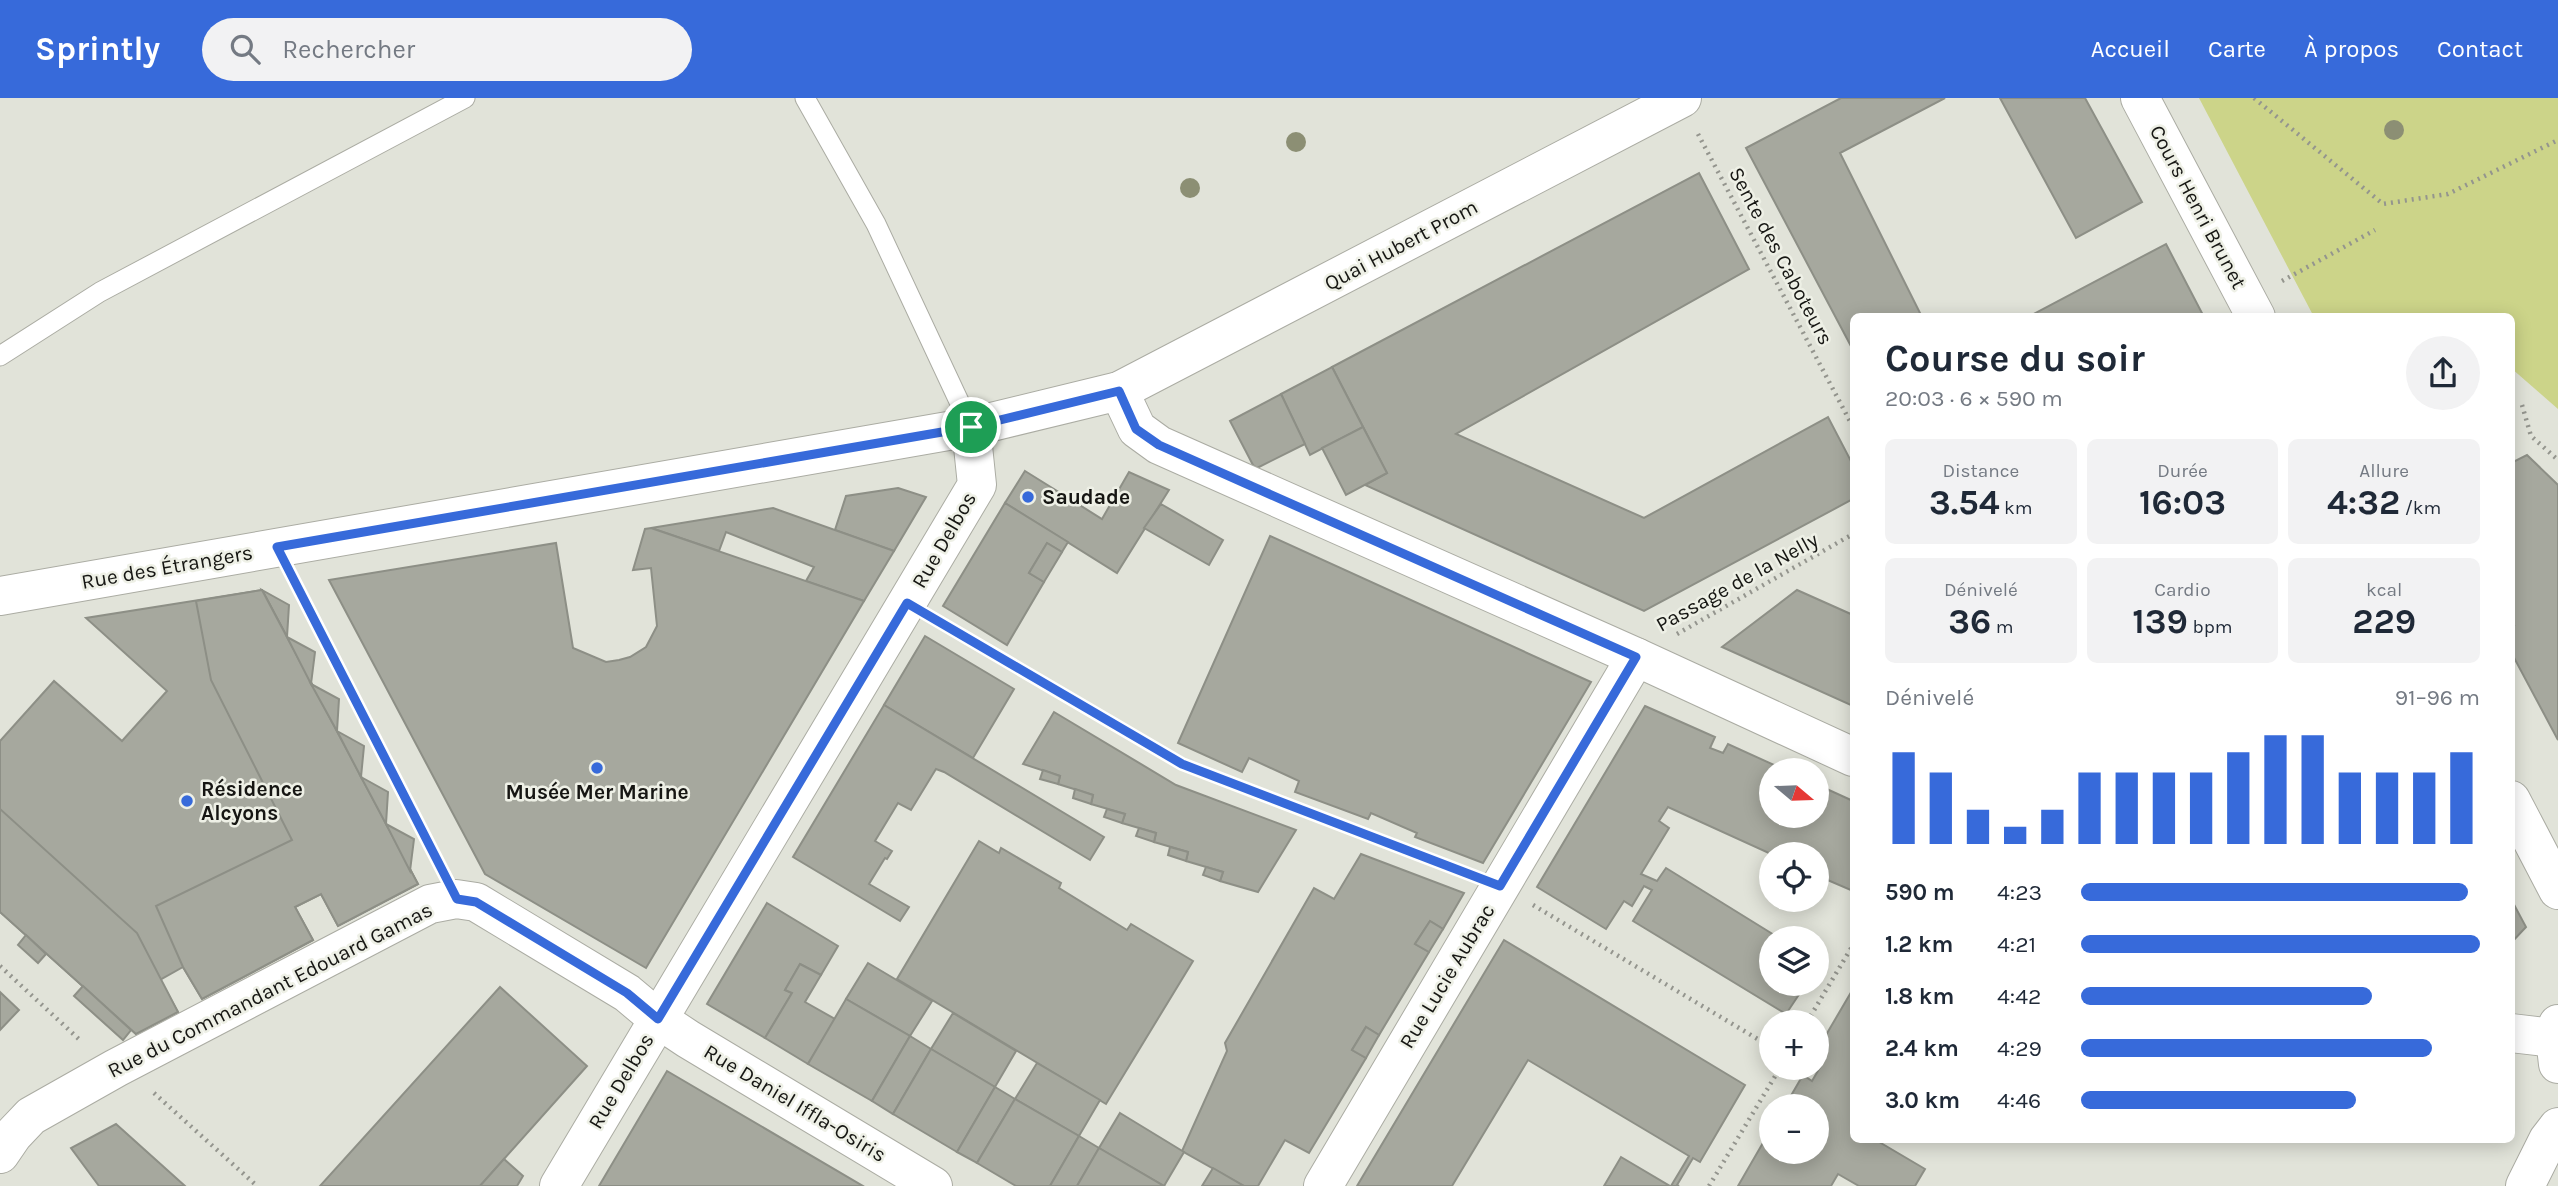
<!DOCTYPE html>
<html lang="fr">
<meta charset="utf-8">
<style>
:root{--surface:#fff;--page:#f2f2f3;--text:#1f2937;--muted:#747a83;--accent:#376ada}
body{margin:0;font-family:Karla,sans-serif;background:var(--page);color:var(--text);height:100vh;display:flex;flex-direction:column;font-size:26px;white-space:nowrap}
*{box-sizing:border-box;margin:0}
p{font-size:23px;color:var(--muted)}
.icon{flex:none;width:38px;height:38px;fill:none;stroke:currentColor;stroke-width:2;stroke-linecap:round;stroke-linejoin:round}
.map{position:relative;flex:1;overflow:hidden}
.side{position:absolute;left:1850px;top:215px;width:665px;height:830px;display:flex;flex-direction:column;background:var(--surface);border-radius:10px;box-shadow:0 4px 18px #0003}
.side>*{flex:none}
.needle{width:46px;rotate:109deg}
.controls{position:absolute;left:1759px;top:660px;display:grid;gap:14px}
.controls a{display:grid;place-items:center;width:70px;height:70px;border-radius:50%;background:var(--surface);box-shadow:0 4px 18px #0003;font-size:35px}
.pin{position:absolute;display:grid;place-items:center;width:60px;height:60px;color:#fff;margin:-30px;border:4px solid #fff;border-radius:50%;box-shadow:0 2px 7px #0007}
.round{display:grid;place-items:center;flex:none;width:74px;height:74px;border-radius:37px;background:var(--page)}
.headline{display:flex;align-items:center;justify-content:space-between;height:119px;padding:0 35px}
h1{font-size:38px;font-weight:700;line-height:52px}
.figures{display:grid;grid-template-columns:repeat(3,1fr);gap:10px;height:119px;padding:7px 35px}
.figures div{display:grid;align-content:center;border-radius:10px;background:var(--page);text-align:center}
.figures b{font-size:35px;font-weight:700}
.figures small{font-size:19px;font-weight:400}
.figures p{font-size:19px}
.chart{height:196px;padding:14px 35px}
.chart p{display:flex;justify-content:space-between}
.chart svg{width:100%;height:126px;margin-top:7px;stroke:var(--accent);stroke-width:6}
ul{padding:0 35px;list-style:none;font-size:23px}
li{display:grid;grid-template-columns:112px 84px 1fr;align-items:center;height:52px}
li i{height:18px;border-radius:9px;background:var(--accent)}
header{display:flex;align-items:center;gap:42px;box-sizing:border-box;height:98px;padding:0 35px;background:var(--accent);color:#fff}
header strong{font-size:33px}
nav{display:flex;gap:38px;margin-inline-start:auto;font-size:24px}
.search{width:490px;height:63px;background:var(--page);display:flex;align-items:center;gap:18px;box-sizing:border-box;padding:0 24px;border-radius:38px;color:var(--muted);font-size:26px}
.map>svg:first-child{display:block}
.green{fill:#ccd489}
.building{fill:#a6a89e;stroke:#8d8f86;stroke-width:2}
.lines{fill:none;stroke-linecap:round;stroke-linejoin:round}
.lane-casing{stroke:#abaca3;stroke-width:21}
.street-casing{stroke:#abaca3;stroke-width:40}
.secondary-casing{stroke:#abaca3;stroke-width:40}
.path{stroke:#94958e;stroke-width:4.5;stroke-dasharray:2 5;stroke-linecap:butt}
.lane{stroke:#fff;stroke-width:19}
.street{stroke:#fff;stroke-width:38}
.secondary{stroke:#fff;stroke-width:38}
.tree{fill:#8c8f74}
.route-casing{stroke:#fff;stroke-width:14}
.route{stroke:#376ada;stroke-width:9}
.poi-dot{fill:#376ada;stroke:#eef0e6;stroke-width:2.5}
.labels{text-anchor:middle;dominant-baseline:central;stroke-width:5;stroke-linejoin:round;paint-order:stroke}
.street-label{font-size:21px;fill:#161613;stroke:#eef0e6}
.poi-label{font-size:21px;font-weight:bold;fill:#161613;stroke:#eef0e6;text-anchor:start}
</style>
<header>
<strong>Sprintly</strong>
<div class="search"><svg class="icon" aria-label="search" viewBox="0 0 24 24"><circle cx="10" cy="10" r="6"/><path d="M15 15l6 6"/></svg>Rechercher</div>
<nav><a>Accueil</a><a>Carte</a><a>À propos</a><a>Contact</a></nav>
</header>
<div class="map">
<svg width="2558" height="1088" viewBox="0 0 2558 1088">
<rect width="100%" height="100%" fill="#e1e3d9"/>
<polygon class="green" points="2199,0 2558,0 2558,311 2511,270 2511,219 2314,219"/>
<g class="building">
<polygon points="1841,0 1945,0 1840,55 1922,219 1853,219 1853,252 1746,50"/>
<polygon points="2000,0 2085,0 2142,104 2076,140"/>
<polygon points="1699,75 1749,171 1456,336 1644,420 1828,319 1853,367 1853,401 1644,513 1365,387 1387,375 1332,269"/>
<polygon points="2166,146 2204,219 2028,219"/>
<polygon points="1332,269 1363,329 1310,357 1281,296"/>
<polygon points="1281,296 1305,346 1257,370 1253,367 1230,323"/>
<polygon points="1363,329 1387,375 1346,397 1322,350"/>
<polygon points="2527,357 2558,387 2558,642 2511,554 2511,528 2514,527 2511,522 2511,382 2514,381 2511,365"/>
<polygon points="1025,373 1102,421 1129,374 1169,392 1117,475 1005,405"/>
<polygon points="898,390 926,399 894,453 835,432 846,398"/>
<polygon points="1005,405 1068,444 1062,454 1047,445 1029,475 1044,484 1007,547 943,508"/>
<polygon points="1161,406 1223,442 1209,467 1144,430"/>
<polygon points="773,410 894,453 864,503 806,483 814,469 726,434 719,453 651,430"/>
<polygon points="651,430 864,503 646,870 485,776 329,482 556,445 573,550 606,564 619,562 630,559 646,549 657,528 651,470 633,472 645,431"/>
<polygon points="1270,438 1591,584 1483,765 1415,739 1417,735 1371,715 1368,721 1295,694 1299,683 1249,660 1242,674 1178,645"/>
<polygon points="1047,445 1062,454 1044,484 1029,475"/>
<polygon points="262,492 289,507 287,539"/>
<polygon points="262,492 418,786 338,828 321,796 295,809 313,842 202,901 183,869 160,882 178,914 136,936 0,814 0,643 54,583 122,643 167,593 86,520"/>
<polygon points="262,492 418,786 338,828 321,796 295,809 313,842 202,901 183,869 156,808 292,742 211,582 196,503"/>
<polygon points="1797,492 1853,517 1853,608 1722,549"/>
<polygon points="925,538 1014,591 973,660 884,607"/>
<polygon points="287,539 315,554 311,586"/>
<polygon points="311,586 339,601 337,633"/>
<polygon points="884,607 1104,739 1090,762 944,674 936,671 911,712 898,705 875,743 892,753 887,761 885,760 869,786 909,809 900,823 793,759"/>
<polygon points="1645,608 1715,639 1710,650 1723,655 1728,646 1785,672 1771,672 1771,718 1816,718 1816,686 1853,703 1853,793 1816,777 1816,756 1771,756 1668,709 1659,723 1669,730 1641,776 1657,783 1666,770 1779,840 1771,840 1771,886 1806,886 1786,916 1633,823 1652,792 1644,788 1632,808 1624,803 1606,831 1537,789"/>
<polygon points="1054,614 1176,687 1296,732 1258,794 1220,783 1223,774 1186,763 1188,754 1154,744 1156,735 1122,725 1125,716 1091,706 1093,697 1058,686 1060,678 1023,666"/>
<polygon points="337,633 364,648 361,679"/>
<polygon points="1043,672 1060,678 1058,686 1040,681"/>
<polygon points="361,679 388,694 386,726"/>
<polygon points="1075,691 1093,697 1091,706 1073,700"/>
<polygon points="0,711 137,835 178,914 136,936 0,814"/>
<polygon points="1107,711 1125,716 1122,725 1104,719"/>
<polygon points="386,726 414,741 410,773"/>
<polygon points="1139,730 1156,735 1154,744 1136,738"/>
<polygon points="979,743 999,755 1001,750 1061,785 1059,790 1127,832 1131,826 1193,863 1106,1006 897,881"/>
<polygon points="1170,749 1188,754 1186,763 1168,757"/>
<polygon points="1361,756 1464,795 1443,831 1430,823 1415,846 1429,854 1379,937 1366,929 1352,952 1366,960 1309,1055 1285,1042 1258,1088 1244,1088 1182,1053 1227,953 1225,945 1314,790 1334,801"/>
<polygon points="1206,769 1223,774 1220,783 1203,777"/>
<polygon points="2511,801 2526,829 2511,845"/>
<polygon points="767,805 838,848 821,877 800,866 785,892 792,895 765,940 707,906"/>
<polygon points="1430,823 1443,831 1429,854 1415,846"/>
<polygon points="26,837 46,856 38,865 18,847"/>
<polygon points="1504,842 1745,987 1700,1064 1693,1060 1677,1087 1679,1088 1671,1088 1689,1058 1528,962 1452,1088 1357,1088"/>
<polygon points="868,865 932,903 910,938 846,901"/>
<polygon points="800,866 821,877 805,904 835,921 808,966 765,940 792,895 785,892"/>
<polygon points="83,888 131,932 123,942 74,898"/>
<polygon points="500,889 587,968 480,1088 320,1088"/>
<polygon points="1853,891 1853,1041 1874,1041 1925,1071 1915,1088 1859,1088 1838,1076 1831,1088 1738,1088 1771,1031 1771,1054 1816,1054 1816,1008 1785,1008 1803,977 1812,983 1822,966 1816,963 1816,954"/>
<polygon points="0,894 19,912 0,932"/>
<polygon points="846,901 910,938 872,1003 808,966"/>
<polygon points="953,915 1016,953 995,989 931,951"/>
<polygon points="1366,929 1379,937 1366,960 1352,952"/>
<polygon points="910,938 931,951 893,1016 872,1003"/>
<polygon points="931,951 995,989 957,1054 893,1016"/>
<polygon points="1037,965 1100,1002 1079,1038 1015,1001"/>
<polygon points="667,973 863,1088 599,1088"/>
<polygon points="995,989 1015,1001 977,1065 957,1054"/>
<polygon points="1015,1001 1079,1038 1050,1088 1016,1088 977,1065"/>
<polygon points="1120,1015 1184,1054 1164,1088 1099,1050"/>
<polygon points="116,1026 185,1088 99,1088 71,1050"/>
<polygon points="1079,1038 1099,1050 1077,1088 1050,1088"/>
<polygon points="1099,1050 1164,1088 1077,1088"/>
<polygon points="1621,1059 1670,1088 1604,1088"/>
<polygon points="504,1061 523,1078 517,1088 480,1088"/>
<polygon points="1213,1070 1244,1088 1202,1088"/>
</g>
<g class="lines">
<g class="lane-casing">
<g id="lane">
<polyline points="805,0 876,126 971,329"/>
<polyline points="0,258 100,194 465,0"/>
</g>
</g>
<g class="street-casing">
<g id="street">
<polyline points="1119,293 1137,331 1159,347 1636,559 1853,659"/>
<polyline points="0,498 971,329 1119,293 1682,0"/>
<polyline points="2511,935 2555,940"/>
<polyline points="0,1056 13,1037 31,1018 116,970 430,806 456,801 476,804 627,895 658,921 688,941 933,1088"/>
<polyline points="559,1088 977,387 971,329"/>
<polyline points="1323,1088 1636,559"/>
<polyline points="2525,1088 2548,1042 2558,1029"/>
</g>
</g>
<g class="secondary-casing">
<g id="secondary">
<polyline points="2140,0 2256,219"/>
<polyline points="2511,702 2558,792"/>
<polyline points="2558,926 2555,940 2558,966"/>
</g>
</g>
<g class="path">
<polyline points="2254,0 2383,106 2448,96 2558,42"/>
<polyline points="1698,36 1853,329"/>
<polyline points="2282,183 2375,132"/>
<polyline points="2522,307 2531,338 2558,362"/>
<polyline points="296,487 439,766"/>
<polyline points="941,525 1182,666 1466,774"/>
<polyline points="1677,536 1853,436"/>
<polyline points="1533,807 1771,949"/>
<polyline points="0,868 82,944"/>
<polyline points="1807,924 1853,847"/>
<polyline points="154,995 257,1088"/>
<polyline points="1709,1088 1780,970"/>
</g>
<use href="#lane" class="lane"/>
<use href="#street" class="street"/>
<use href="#secondary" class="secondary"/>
</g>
<g class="tree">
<circle cx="2394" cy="32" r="10"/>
<circle cx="1296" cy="44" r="10"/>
<circle cx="1190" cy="90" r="10"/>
</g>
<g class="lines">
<g class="route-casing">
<polygon id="route" points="1119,293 1136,331 1159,347 1636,559 1500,788 1182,666 907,505 658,921 627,895 476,804 457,801 277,449 971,329"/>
</g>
<use href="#route" class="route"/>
</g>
<g class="poi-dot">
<circle cx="1028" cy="399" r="7"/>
<circle cx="597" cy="670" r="7"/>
<circle cx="187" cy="703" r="7"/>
</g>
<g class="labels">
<g class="street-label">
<text transform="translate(2198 109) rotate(62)">Cours Henri Brunet</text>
<text transform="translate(1401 147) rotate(-28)">Quai Hubert Prom</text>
<text transform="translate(1781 158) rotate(62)">Sente des Caboteurs</text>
<text transform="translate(944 442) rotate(-60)">Rue Delbos</text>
<text transform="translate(167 469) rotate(-10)">Rue des Étrangers</text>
<text transform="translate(1737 484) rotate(-29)">Passage de la Nelly</text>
<text transform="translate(1447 878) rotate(-59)">Rue Lucie Aubrac</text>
<text transform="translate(270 892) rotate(-27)">Rue du Commandant Edouard Gamas</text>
<text transform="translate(621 983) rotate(-59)">Rue Delbos</text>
<text transform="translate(795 1005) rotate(31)">Rue Daniel Iffla-Osiris</text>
</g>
<g class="poi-label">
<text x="1042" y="399">Saudade</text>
<text x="201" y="691">Résidence<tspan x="201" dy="24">Alcyons</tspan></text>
<text x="597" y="694" text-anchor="middle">Musée Mer Marine</text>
</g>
</g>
</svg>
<div class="controls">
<a><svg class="needle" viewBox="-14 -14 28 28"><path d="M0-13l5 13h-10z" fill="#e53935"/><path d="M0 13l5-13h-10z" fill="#747a83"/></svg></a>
<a><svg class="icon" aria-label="locate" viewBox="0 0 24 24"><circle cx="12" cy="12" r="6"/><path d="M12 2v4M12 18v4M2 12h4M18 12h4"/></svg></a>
<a><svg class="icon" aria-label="layers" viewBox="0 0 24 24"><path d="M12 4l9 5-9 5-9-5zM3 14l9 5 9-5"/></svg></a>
<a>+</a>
<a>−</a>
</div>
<div class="pin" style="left:971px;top:329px;background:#1e9e55"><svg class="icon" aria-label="arrive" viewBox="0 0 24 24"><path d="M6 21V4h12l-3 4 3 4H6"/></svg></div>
<section class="side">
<div class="headline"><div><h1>Course du soir</h1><p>20:03 · 6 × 590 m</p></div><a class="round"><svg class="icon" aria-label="share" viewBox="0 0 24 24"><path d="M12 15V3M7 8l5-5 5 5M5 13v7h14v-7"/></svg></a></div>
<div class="figures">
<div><p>Distance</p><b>3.54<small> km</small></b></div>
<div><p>Durée</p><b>16:03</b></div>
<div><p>Allure</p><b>4:32<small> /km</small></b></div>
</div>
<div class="figures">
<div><p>Dénivelé</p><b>36<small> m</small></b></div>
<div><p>Cardio</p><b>139<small> bpm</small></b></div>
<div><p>kcal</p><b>229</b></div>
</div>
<div class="chart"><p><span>Dénivelé</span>91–96 m</p>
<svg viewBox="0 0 160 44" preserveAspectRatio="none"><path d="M5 44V12M15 44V19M25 44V32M35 44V38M45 44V32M55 44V19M65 44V19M75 44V19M85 44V19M95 44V12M105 44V6M115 44V6M125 44V19M135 44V19M145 44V19M155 44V12"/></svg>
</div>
<ul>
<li><b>590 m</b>4:23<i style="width:97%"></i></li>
<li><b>1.2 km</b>4:21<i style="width:100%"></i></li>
<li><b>1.8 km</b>4:42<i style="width:73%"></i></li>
<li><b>2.4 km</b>4:29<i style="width:88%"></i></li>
<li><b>3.0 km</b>4:46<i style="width:69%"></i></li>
</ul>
</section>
</div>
